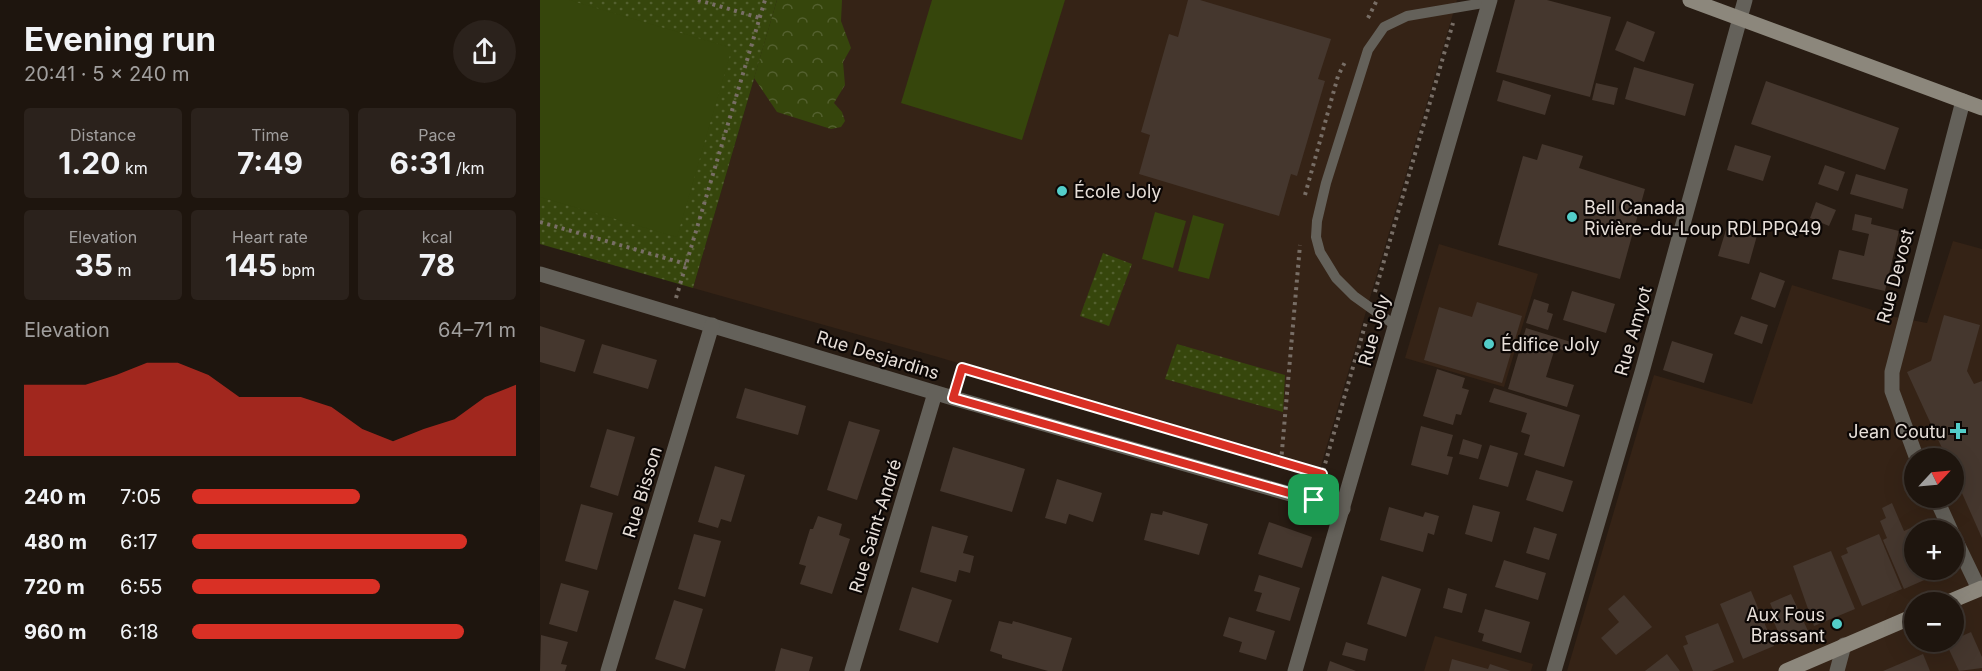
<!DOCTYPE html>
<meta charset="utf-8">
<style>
:root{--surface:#1e150e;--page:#2b221c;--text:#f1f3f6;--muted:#a19f9e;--line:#3c342e;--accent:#d93025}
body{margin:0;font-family:Inter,sans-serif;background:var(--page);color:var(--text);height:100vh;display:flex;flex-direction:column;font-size:22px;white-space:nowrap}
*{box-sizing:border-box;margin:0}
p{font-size:20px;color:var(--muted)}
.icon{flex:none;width:33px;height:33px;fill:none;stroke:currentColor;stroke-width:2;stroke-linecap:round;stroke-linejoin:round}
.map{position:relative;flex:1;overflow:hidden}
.sheet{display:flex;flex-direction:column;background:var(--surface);width:540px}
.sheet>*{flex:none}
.needle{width:39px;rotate:64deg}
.fabs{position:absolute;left:1364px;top:448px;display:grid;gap:12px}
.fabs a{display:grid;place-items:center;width:60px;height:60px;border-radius:50%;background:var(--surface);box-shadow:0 6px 24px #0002,0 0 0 2px var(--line);font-size:30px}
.pin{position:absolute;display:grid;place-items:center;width:51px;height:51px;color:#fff;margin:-26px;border-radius:12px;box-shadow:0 3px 9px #0006}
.round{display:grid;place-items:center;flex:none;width:63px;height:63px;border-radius:32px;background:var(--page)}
.overview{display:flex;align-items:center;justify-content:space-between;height:102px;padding:0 24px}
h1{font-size:33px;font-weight:700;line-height:45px}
.metrics{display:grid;grid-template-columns:repeat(3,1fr);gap:9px;height:102px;padding:6px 24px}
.metrics div{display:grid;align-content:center;border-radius:6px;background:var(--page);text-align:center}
.metrics b{font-size:30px;font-weight:700}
.metrics small{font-size:16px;font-weight:400}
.metrics p{font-size:16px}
.chart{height:168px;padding:12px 24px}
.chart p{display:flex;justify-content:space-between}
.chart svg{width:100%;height:108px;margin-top:6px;fill:var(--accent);opacity:.7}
ul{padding:0 24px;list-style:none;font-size:20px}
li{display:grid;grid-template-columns:96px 72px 1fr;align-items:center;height:45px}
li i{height:15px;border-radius:8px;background:var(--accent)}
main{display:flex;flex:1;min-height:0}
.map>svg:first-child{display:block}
.built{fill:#352316;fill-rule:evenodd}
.grass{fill:url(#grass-dots)}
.forest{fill:url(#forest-crowns)}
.pitch{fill:#36460c}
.building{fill:#45372e}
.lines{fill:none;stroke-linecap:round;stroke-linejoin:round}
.path{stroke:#786e66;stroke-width:4;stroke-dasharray:3 4.5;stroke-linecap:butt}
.lane{stroke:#64615a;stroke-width:10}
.street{stroke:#64615a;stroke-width:15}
.secondary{stroke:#8c877c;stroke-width:15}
.route-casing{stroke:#fff;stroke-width:12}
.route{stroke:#d93025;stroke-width:8}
.poi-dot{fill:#53cdc9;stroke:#0c0705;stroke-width:2}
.labels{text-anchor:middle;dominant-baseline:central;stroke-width:4.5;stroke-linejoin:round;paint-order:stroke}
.poi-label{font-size:18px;fill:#e7dfd9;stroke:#0c0705;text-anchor:start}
.street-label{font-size:18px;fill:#e7dfd9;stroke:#0c0705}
</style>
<main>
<section class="sheet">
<div class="overview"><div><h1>Evening run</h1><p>20:41 · 5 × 240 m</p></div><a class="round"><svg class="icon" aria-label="share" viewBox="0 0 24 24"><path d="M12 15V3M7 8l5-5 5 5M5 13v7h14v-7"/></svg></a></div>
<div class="metrics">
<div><p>Distance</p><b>1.20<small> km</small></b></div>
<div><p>Time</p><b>7:49</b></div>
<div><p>Pace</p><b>6:31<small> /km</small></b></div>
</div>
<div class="metrics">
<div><p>Elevation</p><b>35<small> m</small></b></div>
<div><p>Heart rate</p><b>145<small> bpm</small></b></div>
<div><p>kcal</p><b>78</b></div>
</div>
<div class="chart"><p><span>Elevation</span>64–71 m</p>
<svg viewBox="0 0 160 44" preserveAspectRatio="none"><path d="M0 44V15L10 15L20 15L30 11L40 6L50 6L60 11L70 20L80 20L90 20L100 24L110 33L120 38L130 33L140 29L150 20L160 15V44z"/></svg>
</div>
<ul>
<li><b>240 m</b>7:05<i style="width:52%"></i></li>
<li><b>480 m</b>6:17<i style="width:85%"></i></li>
<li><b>720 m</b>6:55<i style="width:58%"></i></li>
<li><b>960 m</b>6:18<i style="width:84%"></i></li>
</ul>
</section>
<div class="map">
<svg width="1442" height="671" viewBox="0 0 1442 671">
<defs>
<pattern id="grass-dots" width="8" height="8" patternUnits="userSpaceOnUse" patternTransform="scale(1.5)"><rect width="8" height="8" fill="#36460c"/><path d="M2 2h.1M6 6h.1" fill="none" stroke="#53602f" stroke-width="1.8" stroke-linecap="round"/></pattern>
<pattern id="forest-crowns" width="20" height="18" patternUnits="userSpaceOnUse" patternTransform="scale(1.5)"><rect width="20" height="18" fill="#36460c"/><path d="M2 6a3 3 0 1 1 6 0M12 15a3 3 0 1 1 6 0" fill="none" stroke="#53602f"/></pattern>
</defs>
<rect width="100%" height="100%" fill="#281c13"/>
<g class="built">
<polygon points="237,0 917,0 780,469 777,471 398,357 153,288"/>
<path d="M1413 241 1442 249V671H1027L1114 375 1212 404 1252 285 1355 317 1387 323ZM1374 459H1413V498H1374ZM1374 531H1413V570H1374ZM1374 603H1413V642H1374Z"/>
<polygon points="899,244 998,274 964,387 865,358"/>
<polygon points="895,636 993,664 991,671 884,671"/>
</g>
<g class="grass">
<polygon points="0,0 237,0 153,288 0,244"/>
<polygon points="563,253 592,264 569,326 540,316"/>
<polygon points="637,344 745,375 743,412 625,379"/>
</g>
<polygon class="forest" points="237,0 302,0 301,21 311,48 303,62 305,85 294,103 302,112 305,121 301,127 291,129 237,112 214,78"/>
<g class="pitch">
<polygon points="0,0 29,0 192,48 137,237 0,197"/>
<polygon points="392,0 525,0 482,140 361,103"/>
<polygon points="615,212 646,221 633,268 602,259"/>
<polygon points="653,215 684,224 669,279 638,271"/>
</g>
<g class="building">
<polygon points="648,0 660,0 791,39 778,79 785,81 757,176 751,174 739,216 599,174 610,135 601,132 629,34 638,37"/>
<polygon points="975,0 1007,0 1071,17 1050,97 956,72"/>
<polygon points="1087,21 1115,32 1104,62 1075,50"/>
<polygon points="1094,67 1154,84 1145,116 1085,99"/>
<polygon points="963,80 1011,95 1005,115 957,101"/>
<polygon points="1226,81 1359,128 1345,170 1211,124"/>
<polygon points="1056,83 1078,88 1074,105 1052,100"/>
<polygon points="1002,144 1043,156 1039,168 1105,189 1080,279 958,245 983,156 997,160"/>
<polygon points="1195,145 1231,156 1223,181 1187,170"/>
<polygon points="1285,165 1305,172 1298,191 1278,184"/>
<polygon points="1316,174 1368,189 1363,209 1310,194"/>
<polygon points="1276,202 1296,210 1289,226 1270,218"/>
<polygon points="1315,214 1332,218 1331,224 1359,231 1345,291 1292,279 1299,250 1324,256 1329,234 1312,230"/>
<polygon points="1188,223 1218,232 1209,264 1178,256"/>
<polygon points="1220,272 1245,281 1235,308 1211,299"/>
<polygon points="1032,291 1075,304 1066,333 1023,320"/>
<polygon points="994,299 1009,304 1007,312 1013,314 1008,330 986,323"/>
<polygon points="937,302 982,316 962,383 884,360 899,307 932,317"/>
<polygon points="1404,315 1440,325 1427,371 1434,384 1442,381 1442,538 1413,473 1413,459 1407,459 1367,372 1391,361"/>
<polygon points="1201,316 1228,325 1222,344 1194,334"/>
<polygon points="0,326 45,340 35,372 0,362"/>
<polygon points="986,328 1031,342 1028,351 1015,348 1006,377 1034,385 1027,407 968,389"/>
<polygon points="1132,341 1173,354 1164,383 1123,370"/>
<polygon points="62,344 117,360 108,389 53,373"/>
<polygon points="897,369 925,378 922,388 929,390 921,415 916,414 913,425 883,416"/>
<polygon points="205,388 266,406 258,435 196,418"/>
<polygon points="954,388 1040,415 1024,467 984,455 990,435 981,432 987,413 949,402"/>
<polygon points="309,421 340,430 317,500 287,490"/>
<polygon points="881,426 913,435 907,456 913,457 908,475 871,465"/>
<polygon points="67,429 95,437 78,496 50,487"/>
<polygon points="923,439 942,445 938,459 919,454"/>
<polygon points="950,445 978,453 968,487 939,479"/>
<polygon points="413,447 485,469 472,512 400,491"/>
<polygon points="175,466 205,475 191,522 181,519 178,528 158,522"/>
<polygon points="996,470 1033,481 1023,512 986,500"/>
<polygon points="517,479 562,493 553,522 529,514 526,524 505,518"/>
<polygon points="1352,503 1364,531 1377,525 1379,531 1374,531 1374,570 1396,570 1398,574 1364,589 1343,540 1347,538 1340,521 1346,518 1342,508"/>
<polygon points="41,504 73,513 57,570 25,561"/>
<polygon points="933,505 960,512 952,542 925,534"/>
<polygon points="849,507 883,517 885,512 899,516 894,535 888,533 883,552 840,540"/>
<polygon points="623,511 668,524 659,555 604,540 611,513 622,515"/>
<polygon points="278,516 302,524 299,535 310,539 292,594 260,584 266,566 259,564 270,529 273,529"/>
<polygon points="729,522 772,537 762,568 718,554"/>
<polygon points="392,526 428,536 423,553 434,556 430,573 419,570 416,582 380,572"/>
<polygon points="994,527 1017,534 1009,560 986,553"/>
<polygon points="154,534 181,541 165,597 138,589"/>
<polygon points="1339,534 1362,589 1322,606 1301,556 1308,553 1306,548"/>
<polygon points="1291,551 1315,609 1274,626 1253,566"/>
<polygon points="964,560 1006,573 998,600 955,587"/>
<polygon points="719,575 760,588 750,621 716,611 722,593 714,591"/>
<polygon points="842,576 881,589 866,637 827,624"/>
<polygon points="21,583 49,591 37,632 9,624"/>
<polygon points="372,587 412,600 398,643 359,630"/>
<polygon points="908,588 927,594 922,613 903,608"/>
<polygon points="1211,591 1234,646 1203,659 1180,604"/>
<polygon points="1251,594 1269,633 1244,645 1232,618 1236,617 1230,603"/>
<polygon points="1084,595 1112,627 1076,655 1061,638 1079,622 1068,609"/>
<polygon points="134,600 163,609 145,669 115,659"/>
<polygon points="945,609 990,622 981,653 942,641 944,634 938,632"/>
<polygon points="689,617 735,631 726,660 699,652 702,642 683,636"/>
<polygon points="459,621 472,624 473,621 532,638 522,671 508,671 462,658 462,655 450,651"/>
<polygon points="1178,623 1194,662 1172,671 1153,671 1143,646 1148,644 1145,636"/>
<polygon points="1431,632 1442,657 1442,668 1419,671 1406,643"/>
<polygon points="1,635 28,642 21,664 27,665 25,671 0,671"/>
<polygon points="806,642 828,649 825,661 802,655"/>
<polygon points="241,648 273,657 269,671 235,671"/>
<polygon points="1127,654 1140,671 1105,671"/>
<polygon points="1383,654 1390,671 1343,671"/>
<polygon points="912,659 948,669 950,664 971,671 909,671"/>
<polygon points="790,661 816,671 787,671"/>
</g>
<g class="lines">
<g class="path">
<polyline points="158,0 220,18"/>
<polyline points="828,18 837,0"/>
<polyline points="765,195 798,76 806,60"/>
<polyline points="0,222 146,264"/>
<polyline points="835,292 913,23"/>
<polyline points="136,298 225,0"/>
<polyline points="418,381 422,368 782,474"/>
<polyline points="741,462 760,245"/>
<polyline points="779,485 826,322"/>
</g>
<polyline class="lane" points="856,326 814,296 796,278 780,252 776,237 777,221 786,183 828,50 844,27 867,16 949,2"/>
<g class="street">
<polyline points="0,274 413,398 803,509"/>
<polyline points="1377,459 1352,391 1352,372 1423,101"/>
<polyline points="1396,498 1411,531"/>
<polyline points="1413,535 1439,589"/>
<polyline points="68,671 172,325"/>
<polyline points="312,671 395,393"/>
<polyline points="755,671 950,0"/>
<polyline points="1014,671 1102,372 1205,0"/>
<polyline points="1297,671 1304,645"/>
</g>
<g class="secondary">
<polyline points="1150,0 1442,108"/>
<polyline points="1406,603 1442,588"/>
<polyline points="1246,671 1374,616"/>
</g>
</g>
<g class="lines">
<g class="route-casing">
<polygon id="route" points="422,368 782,474 774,500 413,398"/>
</g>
<use href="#route" class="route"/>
</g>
<g class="poi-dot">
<circle cx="522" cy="191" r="6"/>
<circle cx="1032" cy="217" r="6"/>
<circle cx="949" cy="344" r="6"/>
<path d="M1415 422h6v6h6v6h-6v6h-6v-6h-6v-6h6z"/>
<circle cx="1297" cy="624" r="6"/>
</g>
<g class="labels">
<g class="poi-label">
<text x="534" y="191">École Joly</text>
<text x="1044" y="207">Bell Canada<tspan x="1044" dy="21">Rivière-du-Loup RDLPPQ49</tspan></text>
<text x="961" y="344">Édifice Joly</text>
<text x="1406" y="431" text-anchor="end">Jean Coutu</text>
<text x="1285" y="614" text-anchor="end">Aux Fous<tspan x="1285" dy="21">Brassant</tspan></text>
</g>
<g class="street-label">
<text transform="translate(1355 276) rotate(-75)">Rue Devost</text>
<text transform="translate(834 330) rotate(-74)">Rue Joly</text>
<text transform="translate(1093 331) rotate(-74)">Rue Amyot</text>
<text transform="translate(338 355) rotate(17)">Rue Desjardins</text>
<text transform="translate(102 492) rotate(-73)">Rue Bisson</text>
<text transform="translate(335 526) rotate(-73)">Rue Saint-André</text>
</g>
</g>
</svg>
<div class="fabs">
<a><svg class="needle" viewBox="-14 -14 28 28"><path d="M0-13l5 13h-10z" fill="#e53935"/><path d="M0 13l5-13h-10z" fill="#a19f9e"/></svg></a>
<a>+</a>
<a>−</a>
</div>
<div class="pin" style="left:774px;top:500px;background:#1e9e55"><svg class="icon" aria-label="arrive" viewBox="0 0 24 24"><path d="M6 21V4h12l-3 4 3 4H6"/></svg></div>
</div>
</main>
